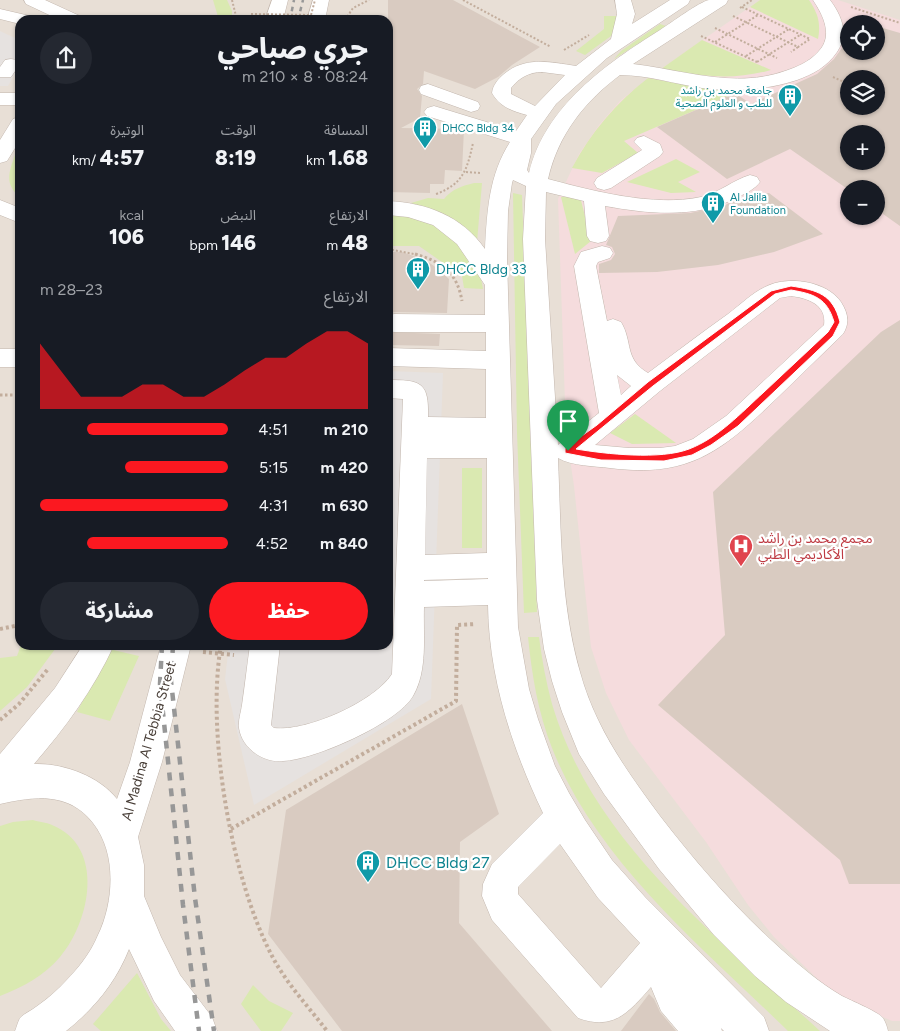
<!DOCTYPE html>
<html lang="ar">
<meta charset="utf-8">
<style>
:root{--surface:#171b24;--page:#242831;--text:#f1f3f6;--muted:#9ea1a6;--accent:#fb1820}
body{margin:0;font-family:Figtree,"Noto Sans Arabic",sans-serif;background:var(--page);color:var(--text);direction:rtl;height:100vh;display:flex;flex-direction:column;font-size:19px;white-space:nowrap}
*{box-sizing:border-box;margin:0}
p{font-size:16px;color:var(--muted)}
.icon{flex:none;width:28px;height:28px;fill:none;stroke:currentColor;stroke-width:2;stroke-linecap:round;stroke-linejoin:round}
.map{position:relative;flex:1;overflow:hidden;direction:ltr}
.side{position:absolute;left:15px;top:15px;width:378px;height:635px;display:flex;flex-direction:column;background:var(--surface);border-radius:15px;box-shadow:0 1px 4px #0004;direction:rtl}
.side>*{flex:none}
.controls{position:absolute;left:840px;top:15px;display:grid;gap:10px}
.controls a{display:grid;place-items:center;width:45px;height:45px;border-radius:50%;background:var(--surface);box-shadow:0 1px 4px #0004;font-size:25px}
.pin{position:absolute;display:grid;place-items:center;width:42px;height:42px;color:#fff;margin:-51px -21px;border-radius:50% 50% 50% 0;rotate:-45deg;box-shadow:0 0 5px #0007}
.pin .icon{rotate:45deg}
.round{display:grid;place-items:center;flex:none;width:52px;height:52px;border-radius:26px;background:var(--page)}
.summary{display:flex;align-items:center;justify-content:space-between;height:85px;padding:0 25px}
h1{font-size:28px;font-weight:800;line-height:38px}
.stats{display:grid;grid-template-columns:repeat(3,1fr);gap:8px;height:85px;padding:5px 25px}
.stats div{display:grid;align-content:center}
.stats b{font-size:21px;font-weight:800}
.stats small{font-size:14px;font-weight:400}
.stats p{font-size:14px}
.chart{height:140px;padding:10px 25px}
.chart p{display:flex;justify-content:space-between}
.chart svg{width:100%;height:90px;margin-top:5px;fill:var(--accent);opacity:.7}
.button{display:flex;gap:10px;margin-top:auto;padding:10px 25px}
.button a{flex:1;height:58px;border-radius:30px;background:var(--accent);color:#fff;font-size:20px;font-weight:800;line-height:58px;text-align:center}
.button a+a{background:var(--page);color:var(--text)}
ul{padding:0 25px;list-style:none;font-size:16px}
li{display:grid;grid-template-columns:80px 60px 1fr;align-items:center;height:38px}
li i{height:12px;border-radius:6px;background:var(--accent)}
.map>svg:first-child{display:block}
.residential{fill:#e8dfd6;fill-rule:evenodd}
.medical{fill:#f5dcdd;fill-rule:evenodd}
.green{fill:#dae9b1}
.parking{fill:#e6e2e0}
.building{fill:#d9cbc1;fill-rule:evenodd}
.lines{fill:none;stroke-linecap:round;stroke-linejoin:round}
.minor-casing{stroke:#c3b7ae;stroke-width:1}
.path-far2{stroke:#c2ad9c;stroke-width:2;stroke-dasharray:2 2;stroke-linecap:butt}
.path-far1{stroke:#c2ad9c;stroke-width:3;stroke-dasharray:2.5 2.5;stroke-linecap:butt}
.path{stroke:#c2ad9c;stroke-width:4;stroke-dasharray:3 3;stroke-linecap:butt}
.minor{fill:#fff;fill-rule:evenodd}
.rail-far1{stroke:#979797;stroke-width:2.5;stroke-dasharray:4.5 4.5;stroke-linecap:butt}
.rail{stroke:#979797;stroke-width:4.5;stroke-dasharray:8 8;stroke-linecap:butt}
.path-bridge{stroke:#c2ad9c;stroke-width:2;stroke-dasharray:2 2;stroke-linecap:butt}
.route{fill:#fb1820;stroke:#fff;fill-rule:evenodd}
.labels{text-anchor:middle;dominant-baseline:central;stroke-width:4.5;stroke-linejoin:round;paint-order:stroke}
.far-culture-label{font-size:11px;fill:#0d838f;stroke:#fff;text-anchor:start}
.culture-label{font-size:14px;fill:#0d838f;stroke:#fff;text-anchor:start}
.health-label{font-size:14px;fill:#be3a42;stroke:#fff;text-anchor:start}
.street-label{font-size:14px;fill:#483e37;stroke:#fff}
.near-culture-label{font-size:16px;fill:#0d838f;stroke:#fff;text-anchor:start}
</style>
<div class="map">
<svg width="900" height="1031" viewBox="0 0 900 1031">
<rect width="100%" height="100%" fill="#f4efe8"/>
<path class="residential" d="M0 0H900V1031H0ZM20 20H388V645H20ZM849 24H876V51H849ZM849 79H876V106H849ZM849 134H876V161H849ZM849 189H876V216H849Z"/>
<path class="medical" d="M760 0H838L900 20V1021H892L860 1007 827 988 774 937 748 905 706 842 629 740 606 693 591 647 574 486 566 432 558 199 579 154 599 125 620 101 648 78ZM849 24H876V51H849ZM849 79H876V106H849ZM849 134H876V161H849ZM849 189H876V216H849Z"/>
<g class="green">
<polygon points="213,0 227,0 232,11 232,20 219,20"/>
<path d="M760 0H809C818 13 821 24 818 39L750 7Z"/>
<polygon points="604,16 620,16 615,31 611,36 585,55 576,51 604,29"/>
<polygon points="660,24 666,26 614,59 621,51"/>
<path d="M702 40 771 70C731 81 701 76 661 69Z"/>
<path d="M648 78 735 93 624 141 638 153 602 173 572 168C591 132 616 103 648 78Z"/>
<path d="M15 155H20V197C4 184 9 172 15 155Z"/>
<polygon points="676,159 700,172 678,182 696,192 671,193 627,182"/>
<path d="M474 183H482L477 242 427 208 411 203 428 198 444 199C452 189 462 186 474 183Z"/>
<polygon points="513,193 522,195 537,612 524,613 517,433"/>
<polygon points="580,196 591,241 575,254 561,197"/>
<polygon points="388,215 412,217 449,231 481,278 483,289 464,288 462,276 419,246 388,246"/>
<polygon points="635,414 676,443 632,444 610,433"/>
<rect x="462" y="468" width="20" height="80"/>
<path d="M528 637H539C542 660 546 682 552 704 593 843 718 937 820 1031H788C703 948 597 862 552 748 538 712 532 676 528 637Z"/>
<polygon points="21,645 58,645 27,687 0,711 0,658 17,656"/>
<polygon points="109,649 139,656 110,721 77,712"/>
<path d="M33 820C39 822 46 822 52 825 106 847 90 922 60 957 44 976 23 987 0 996V826L13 822Z"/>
<polygon points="137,973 161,1019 171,1031 101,1031 93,1024"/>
<polygon points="253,985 269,1001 293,1013 281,1031 261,1031 241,1004"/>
</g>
<g class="parking">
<polygon points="0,31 17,39 20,44 20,65 8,86 0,86"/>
<polygon points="388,371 443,373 431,699 254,805 225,679 229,645 388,645"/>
</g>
<g class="building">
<polygon points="388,0 453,0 540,47 512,65 498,77 475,89 424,71 423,84 417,89 422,96 420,118 401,128 464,129 462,171 445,170 444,184 430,184 430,193 388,192"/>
<path d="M876 26 900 33V226L876 209V189L849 190 790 149 727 179 657 127 735 93 751 104 817 74 834 59 849 38V51H876ZM849 79H876V106H849ZM849 134H876V161H849Z"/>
<polygon points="769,193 823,234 774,252 718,265 657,272 599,273 599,264 611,260 615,254 612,247 606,245 618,216 690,213 723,206 738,199"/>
<polygon points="388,252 402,252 425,260 434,266 449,279 447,313 394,312 388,314"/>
<polygon points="900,320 900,884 849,884 840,860 658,705 725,635 713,492 881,332"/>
<polygon points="389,332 440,334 439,346 388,345"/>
<polygon points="462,704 499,814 460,842 459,923 552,1031 342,1031 268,934 286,810"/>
<polygon points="649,994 654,999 660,1012 676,1031 621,1031"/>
</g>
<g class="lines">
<g class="minor-casing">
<g id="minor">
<polygon points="24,0 45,0 80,16 83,20 60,20 26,4"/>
<polygon points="272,0 288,0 283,20 265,20"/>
<polygon points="313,0 329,0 325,20 307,20"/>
<path d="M615 0H631L635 14 632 24 670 0H690L688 4 607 58 556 104 531 139V153L527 170 529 173C545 106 606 64 660 30 671 23 699 2 709 0 715 0 723 0 728 0L726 4 633 64C684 70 734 89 785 71 797 67 809 62 818 52 834 36 823 15 813 0H830C842 16 849 34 837 52 827 67 813 74 797 80 767 90 734 92 702 88 675 84 648 75 620 75 584 102 558 135 548 179 593 191 654 207 701 197 719 193 733 180 750 175L757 177 760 182C755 189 746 193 738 197 697 219 650 214 605 206L609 236 606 241 598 243 590 241 587 236 584 201 546 192 545 239 558 445 599 413 574 266 581 252 602 246 610 248 613 253 610 258 598 262 596 266 607 321 613 319 621 322C633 342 624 359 648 373 675 353 701 333 728 314 740 305 752 293 765 287 787 275 827 281 841 302 848 313 850 323 843 334 820 356 798 378 775 400 721 452 688 478 610 468 594 466 572 466 558 458 561 529 560 602 580 672 595 727 626 770 660 816 697 864 737 910 782 950 801 967 820 983 842 996 852 1001 876 1011 882 1017 885 1020 887 1027 888 1031H830L786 1002 755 976 714 935 659 869 604 794 579 754 562 712 552 681 544 649 537 600 523 239 526 186 513 180 512 183 508 211 507 259 518 627 529 689 538 719 555 766 569 793 585 820 612 860 645 897 764 1017 769 1031H724L721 1028 722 1031H678L661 1011 651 987C629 1012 614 1031 578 1018L492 920 482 896 483 884 492 864 543 813C512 748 489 678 488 605L424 607C423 636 428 670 413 696 398 723 314 760 283 761 264 763 242 749 239 728 238 721 241 712 242 705 245 685 247 665 250 645H280L271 725 274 728C306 732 374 702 392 674L403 399 388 398V380C421 380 429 382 428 417L486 418V369L388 366V348L486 351V332H394L388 330V316L394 314 485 315V285L457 244 433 225 408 217 388 215V201C427 203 462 216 485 249 487 211 489 175 510 142L427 116 424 112 427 108 434 106 516 131 527 115C512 111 500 107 492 93 493 85 498 79 504 74 526 56 550 62 576 66L611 39 617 14ZM542 72 565 75 535 106 511 94V88C519 78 529 72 542 72ZM791 296C808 298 827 305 824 325L726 416 693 439 675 446 660 448H629L595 445 660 391 780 298ZM617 375 631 386 621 395ZM427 458H487V553L425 555ZM488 578V579L424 581V580ZM560 844 598 898 640 943 601 988 518 894V887Z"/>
<polygon points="0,9 30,16 33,20 20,20 20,24 0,19"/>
<polygon points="11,59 17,60 20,64 11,77 0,77 0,67 5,60"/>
<polygon points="428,84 478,102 480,106 478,110 471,112 421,94 419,90 421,86"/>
<rect x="0" y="93" width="20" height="12"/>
<polygon points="20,117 20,140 7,161 0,163 0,140 13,119"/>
<polygon points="644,136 660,144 663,152 660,156 611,188 604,190 597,188 594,183 597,178 642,150 634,142 637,138"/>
<polygon points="0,200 20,208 20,223 0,215"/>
<rect x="0" y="349" width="20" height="18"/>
<path d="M83 645H114C94 689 65 728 34 764 63 763 99 776 117 799L130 762 161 645H191L162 762 138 837 144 865V896L161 937 180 975 212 1017 217 1031H175L154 1001 129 949C116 982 94 1009 66 1031H15C17 1027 18 1020 21 1017 24 1014 30 1011 33 1009 43 1002 52 995 60 987 75 972 90 955 98 935 114 902 117 853 93 823 69 792 35 796 0 804V754L55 688Z"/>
</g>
</g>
<g class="path-far2">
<polyline points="232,0 237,20"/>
<polyline points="463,0 551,47"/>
<polyline points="742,7 810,39 798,47"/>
<polyline points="851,7 900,23"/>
<polyline points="740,8 752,0"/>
<polyline points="733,16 798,47 791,52"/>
<polyline points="345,20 353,8 369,0"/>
<polyline points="715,28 777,58"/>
<polyline points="701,36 757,62"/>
<polyline points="715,42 758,15"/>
<polyline points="564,50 589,35"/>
<polyline points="746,56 789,29"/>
<polyline points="757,62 800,35"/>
<polyline points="833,77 844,82"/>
<polyline points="466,172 481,173"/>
<path d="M436 194C463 184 467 170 473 143"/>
<polyline points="388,249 419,255"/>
</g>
<g class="path-far1">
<path d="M415 254C442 262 457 272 462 301"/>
<polyline points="0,395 20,395"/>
</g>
<g class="path">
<polyline points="0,629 20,625"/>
<path d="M221 645C206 732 231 876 271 954 285 982 308 1006 327 1031"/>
<polyline points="203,652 234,655"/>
<polyline points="0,720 19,704 48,669"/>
<polyline points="231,829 456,701 457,625 476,624"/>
</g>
<use href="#minor" class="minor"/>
<g class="rail-far1">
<polyline points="290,20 294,0"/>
<polyline points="298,20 303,0"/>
</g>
<g class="rail">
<polyline points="162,645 160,684 183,905 199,1031"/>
<polyline points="173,645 171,681 195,898 214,1031"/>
</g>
<polyline class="path-bridge" points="251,14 311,15 315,0"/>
</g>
<path class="route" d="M791 286C817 290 833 294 840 322L833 336 738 426 711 445 692 455 664 461 601 460 565 453V448L597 425 648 382 771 291ZM791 290C814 294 827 298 834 322L828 332C807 352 785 372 764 392 741 413 718 438 689 449 660 460 606 454 576 449L653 386 775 294Z"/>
<defs>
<g id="building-pin" transform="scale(1.25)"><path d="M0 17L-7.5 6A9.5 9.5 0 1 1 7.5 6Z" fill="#0f9aa8" stroke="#fff"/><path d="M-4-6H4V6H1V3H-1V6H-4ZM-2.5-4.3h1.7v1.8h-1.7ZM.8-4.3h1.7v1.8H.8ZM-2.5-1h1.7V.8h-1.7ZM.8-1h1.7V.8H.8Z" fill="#fff"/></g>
<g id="hospital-pin" transform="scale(1.25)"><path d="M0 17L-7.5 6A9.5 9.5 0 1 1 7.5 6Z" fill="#e0444e" stroke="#fff"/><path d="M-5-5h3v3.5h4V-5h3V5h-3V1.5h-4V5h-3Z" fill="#fff"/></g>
</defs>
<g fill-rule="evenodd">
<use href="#building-pin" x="790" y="96"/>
<use href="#building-pin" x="425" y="128"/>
<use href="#building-pin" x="713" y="203"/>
<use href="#building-pin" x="418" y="269"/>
<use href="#hospital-pin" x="741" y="546"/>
<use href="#building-pin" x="368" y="862"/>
</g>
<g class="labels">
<g class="far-culture-label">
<text x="772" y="90" text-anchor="end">جامعة محمد بن راشد<tspan x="772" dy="13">للطب و العلوم الصحية</tspan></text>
<text x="442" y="128">DHCC Bldg 34</text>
<text x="730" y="197">Al Jalila<tspan x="730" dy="13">Foundation</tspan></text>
</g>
<g class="culture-label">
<text x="436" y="269">DHCC Bldg 33</text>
</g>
<g class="health-label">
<text x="758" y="538">مجمع محمد بن راشد<tspan x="758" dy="16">الأكاديمي الطبي</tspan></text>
</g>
<g class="street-label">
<text transform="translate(149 741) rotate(-74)">Al Madina Al Tebbia Street</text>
</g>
<g class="near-culture-label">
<text x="386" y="862">DHCC Bldg 27</text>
</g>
</g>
</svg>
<div class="controls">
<a><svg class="icon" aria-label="locate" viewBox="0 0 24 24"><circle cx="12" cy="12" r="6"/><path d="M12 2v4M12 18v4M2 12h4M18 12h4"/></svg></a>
<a><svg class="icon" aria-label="layers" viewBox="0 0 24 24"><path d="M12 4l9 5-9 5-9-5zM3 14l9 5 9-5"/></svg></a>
<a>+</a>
<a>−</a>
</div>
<div class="pin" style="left:568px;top:451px;background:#1e9e55"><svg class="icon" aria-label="arrive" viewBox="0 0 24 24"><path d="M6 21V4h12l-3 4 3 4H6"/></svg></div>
<section class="side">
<div class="summary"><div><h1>جري صباحي</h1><p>08:24 · 8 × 210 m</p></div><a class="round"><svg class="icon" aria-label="share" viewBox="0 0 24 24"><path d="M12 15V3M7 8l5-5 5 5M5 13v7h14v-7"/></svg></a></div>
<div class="stats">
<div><p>المسافة</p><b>1.68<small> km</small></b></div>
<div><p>الوقت</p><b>8:19</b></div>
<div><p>الوتيرة</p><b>4:57<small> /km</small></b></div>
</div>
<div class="stats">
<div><p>الارتفاع</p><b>48<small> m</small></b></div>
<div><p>النبض</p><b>146<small> bpm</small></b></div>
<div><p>kcal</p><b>106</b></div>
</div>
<div class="chart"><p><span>الارتفاع</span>23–28 m</p>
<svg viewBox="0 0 160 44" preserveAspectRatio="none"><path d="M0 44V12L10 25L20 38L30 38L40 38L50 32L60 32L70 38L80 38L90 32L100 25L110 19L120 19L130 12L140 6L150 6L160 12V44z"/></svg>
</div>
<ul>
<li><b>210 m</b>4:51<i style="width:75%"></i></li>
<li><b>420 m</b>5:15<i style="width:55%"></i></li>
<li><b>630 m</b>4:31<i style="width:100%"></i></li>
<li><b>840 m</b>4:52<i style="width:75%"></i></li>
</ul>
<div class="button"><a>حفظ</a><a>مشاركة</a></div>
</section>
</div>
